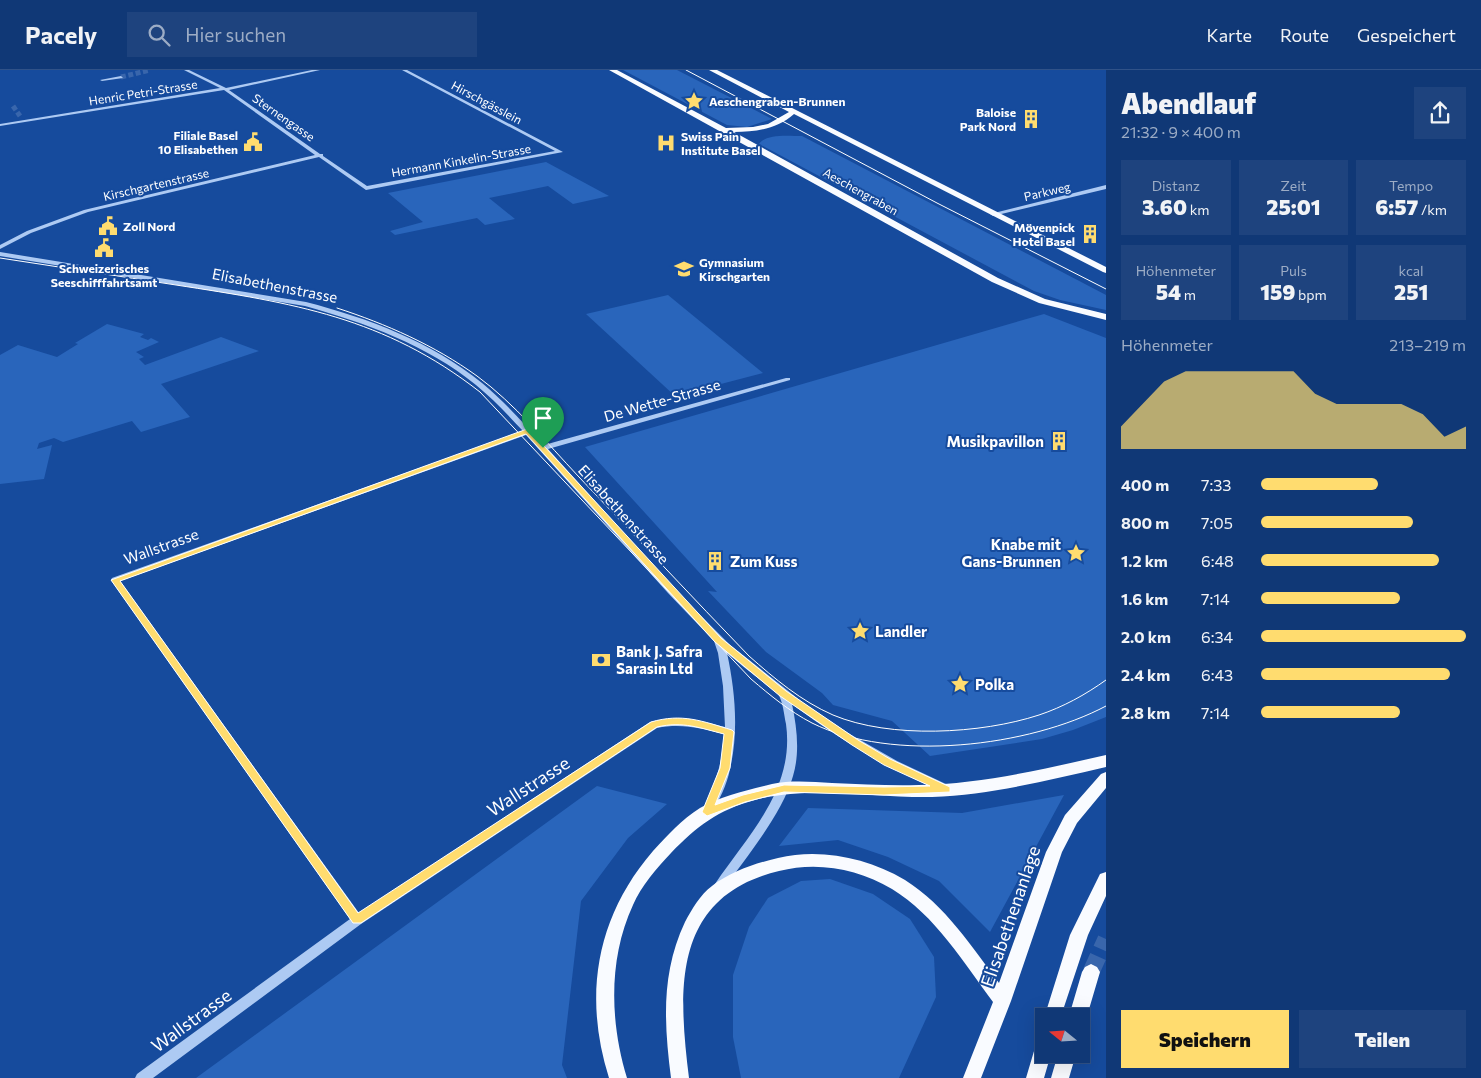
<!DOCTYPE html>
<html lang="de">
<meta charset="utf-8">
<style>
:root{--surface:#103876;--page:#1e437e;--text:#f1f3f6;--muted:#9cacc5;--line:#305288;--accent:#ffdc6f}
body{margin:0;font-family:Commissioner,sans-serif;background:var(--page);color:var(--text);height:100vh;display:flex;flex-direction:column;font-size:19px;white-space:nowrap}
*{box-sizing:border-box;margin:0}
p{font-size:16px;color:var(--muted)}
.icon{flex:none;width:28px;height:28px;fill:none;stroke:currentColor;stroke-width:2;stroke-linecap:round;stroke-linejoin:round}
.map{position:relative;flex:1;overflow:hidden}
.details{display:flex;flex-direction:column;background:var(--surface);width:375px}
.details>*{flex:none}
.needle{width:32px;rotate:288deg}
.buttons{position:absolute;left:1035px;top:938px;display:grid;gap:10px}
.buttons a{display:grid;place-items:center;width:55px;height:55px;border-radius:0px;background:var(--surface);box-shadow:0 5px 20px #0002,0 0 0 1px var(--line);font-size:25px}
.pin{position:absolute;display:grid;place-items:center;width:42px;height:42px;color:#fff;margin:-51px -21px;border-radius:50% 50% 50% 0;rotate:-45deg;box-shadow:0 0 5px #0007}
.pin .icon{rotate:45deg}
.round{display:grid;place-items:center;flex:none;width:52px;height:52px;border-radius:0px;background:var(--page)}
.head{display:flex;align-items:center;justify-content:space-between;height:85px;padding:0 15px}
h1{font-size:28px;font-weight:800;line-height:38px}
.metrics{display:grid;grid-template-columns:repeat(3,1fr);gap:8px;height:85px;padding:5px 15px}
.metrics div{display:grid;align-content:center;border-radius:0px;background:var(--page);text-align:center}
.metrics b{font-size:21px;font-weight:800}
.metrics small{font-size:14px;font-weight:400}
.metrics p{font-size:14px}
.chart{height:140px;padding:10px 15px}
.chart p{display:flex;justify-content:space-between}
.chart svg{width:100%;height:90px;margin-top:5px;fill:var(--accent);opacity:.7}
.cta{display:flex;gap:10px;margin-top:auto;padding:10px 15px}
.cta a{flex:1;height:58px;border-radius:0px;background:var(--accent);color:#111;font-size:20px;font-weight:800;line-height:58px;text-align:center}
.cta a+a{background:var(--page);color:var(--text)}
ul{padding:0 15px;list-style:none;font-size:16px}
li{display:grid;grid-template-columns:80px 60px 1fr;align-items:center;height:38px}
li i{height:12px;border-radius:6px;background:var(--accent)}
header{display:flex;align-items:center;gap:30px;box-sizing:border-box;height:70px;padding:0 25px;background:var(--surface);border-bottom:1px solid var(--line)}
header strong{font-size:24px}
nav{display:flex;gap:28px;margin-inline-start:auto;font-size:18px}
.search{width:350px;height:45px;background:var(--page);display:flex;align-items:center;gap:12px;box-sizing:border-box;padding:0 18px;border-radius:0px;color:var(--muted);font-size:19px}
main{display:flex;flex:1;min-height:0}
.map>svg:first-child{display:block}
.green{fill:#2965bb}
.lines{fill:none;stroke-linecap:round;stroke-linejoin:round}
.minor-tunnel{stroke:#3966ac;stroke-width:5;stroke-dasharray:5 2.5;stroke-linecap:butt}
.major-tunnel{stroke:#3966ac;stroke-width:17;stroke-dasharray:17 8;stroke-linecap:butt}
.minor{fill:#adcaf3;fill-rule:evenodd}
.major{fill:#f9fbff;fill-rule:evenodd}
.tram{stroke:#fff;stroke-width:1}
.route{fill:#ffdc6f;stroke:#fff;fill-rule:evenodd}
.labels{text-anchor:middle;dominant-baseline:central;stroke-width:4;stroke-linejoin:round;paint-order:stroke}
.far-street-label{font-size:12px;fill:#fff;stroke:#164b9d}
.far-poi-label{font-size:12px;font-weight:bold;fill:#fff;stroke:#164b9d;text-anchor:start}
.street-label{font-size:15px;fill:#fff;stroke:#164b9d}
.poi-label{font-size:15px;font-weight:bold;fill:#fff;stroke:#164b9d;text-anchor:start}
.near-street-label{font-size:18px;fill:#fff;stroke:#164b9d}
</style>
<header>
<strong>Pacely</strong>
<div class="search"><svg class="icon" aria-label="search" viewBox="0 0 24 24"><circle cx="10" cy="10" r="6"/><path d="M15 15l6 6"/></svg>Hier suchen</div>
<nav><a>Karte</a><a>Route</a><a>Gespeichert</a></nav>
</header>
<main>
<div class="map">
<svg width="1106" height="1008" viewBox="0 0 1106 1008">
<rect width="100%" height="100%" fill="#164b9d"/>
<g class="green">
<polygon points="623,0 677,0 772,49 747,57 727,55"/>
<path d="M802 66 1106 225V240L1060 230 1034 221 759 74C766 63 790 66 802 66Z"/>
<polygon points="546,92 609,126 573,134 548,116 489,128 515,149 485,155 477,148 395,165 390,161 423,152 388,123"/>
<polygon points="668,225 763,303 675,326 586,244"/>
<polygon points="1044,244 1106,268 1106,647 1073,660 1042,669 930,686 892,651 833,635 822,623 766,582 708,521 717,522 585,377"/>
<polygon points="107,254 144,264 140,267 148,270 151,268 159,272 136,282 144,287 139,289 145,295 221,267 259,281 161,314 190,347 141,362 132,351 63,372 54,368 39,373 37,379 52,375 44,409 0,414 0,285 18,275 57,287 78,274 75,273"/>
<polygon points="597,716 667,734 628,768 581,831 562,995 567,1008 196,1008"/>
<polygon points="1064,725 990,862 939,811 888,787 838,770 779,776 808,738 962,743"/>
<polygon points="830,809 873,824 910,849 934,887 936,927 899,1008 741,1008 733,967 733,905 749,857 768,828 801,811"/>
</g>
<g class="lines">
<g class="minor-tunnel">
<polyline points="121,7 150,0"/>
<polyline points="13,36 20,46"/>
</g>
<polyline class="major-tunnel" points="1091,902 1106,869"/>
<g class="minor">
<polygon points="184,0 189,0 226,18 312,0 320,0 229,20 320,84 323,84 323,86 367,116 555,81 402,0 407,0 563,82 366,120 319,87 88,142 31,163 0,179 0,175 27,161 84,140 315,85 224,20 0,56 0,54 220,18"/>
<polygon points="121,6 123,8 102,11 100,10"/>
<polygon points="1106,115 1106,119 993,146 990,144"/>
<path d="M0 182 306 232C368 248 432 272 482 313 505 332 524 354 544 375L786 308H790V310L548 379 674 519 729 574 802 632 848 663 897 691 948 715 949 718 948 721 944 722 940 721C888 697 838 669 792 634 797 658 800 683 793 706 782 745 746 787 723 820L719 822 715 820 713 817 715 814C749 764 795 719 786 654 784 645 783 631 778 624 774 620 767 616 763 612 751 603 739 593 727 583 735 620 739 661 730 699 727 715 719 730 711 745L707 746 703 745 702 742C714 717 723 693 724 664 701 658 681 653 657 658L361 854 153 1008H135L137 1004 350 849 111 510 112 508 523 361C508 345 493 329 476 315 427 275 366 253 305 236L0 186ZM526 365 668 523 714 571 718 583 723 616 725 657C699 650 676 645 650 652L359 843 120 511Z"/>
</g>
<g class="major">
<path d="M609 0H617L726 58 753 57 768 54 789 42 709 0H717L1106 197V203L1103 202 794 44C777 59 756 62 734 62L998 208 1045 229 1106 244V250L1039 233 992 212Z"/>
<path d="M1106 685V697C1049 710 991 725 932 727 874 728 811 715 755 730 718 740 697 756 671 783 657 798 641 816 633 835 608 889 610 953 627 1008H609C583 926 596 847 653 781 667 766 682 749 700 738 721 726 748 720 772 714 792 710 812 712 832 713 861 714 890 716 919 715 983 714 1044 699 1106 685Z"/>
<path d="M1106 702V718L1077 753 1062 782 1011 931 981 1008H963L993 932C964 893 935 845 892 819 858 799 818 791 779 801 672 827 678 919 689 1008H671C664 953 661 903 685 852 692 839 700 825 712 816 730 802 756 793 778 788 821 778 867 788 905 810 945 835 972 877 999 913L1046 782 1065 745 1101 704Z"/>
<polygon points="1106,802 1106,826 1088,865 1061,946 1044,948 1070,865 1100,804"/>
<polygon points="1091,894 1097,897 1100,902 1087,946 1084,952 1081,953 1081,946 1069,946 1082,902 1085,897"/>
<polygon points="1044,969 1044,984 1051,984 1044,1008 1026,1008 1037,971"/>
<polygon points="1058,984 1076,984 1069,1008 1051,1008"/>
</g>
<g class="tram">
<polyline points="686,0 937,133 1106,219"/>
<path d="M0 188C59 197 118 206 176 215 293 233 384 247 480 322L751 609C771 626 789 641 812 653 892 693 1029 677 1106 636"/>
<path d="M337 238C386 254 434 275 477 306 515 334 546 372 579 407 636 467 692 527 749 586 775 609 801 631 833 645 890 669 981 664 1039 645 1063 637 1085 625 1106 610"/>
</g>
</g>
<path class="route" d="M527 359 545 377 721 568 786 621 858 670 890 689 950 717V722L884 725 784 722 745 732 707 746 702 742 720 698 724 664C700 658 683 651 657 657L361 853H353L111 510ZM526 364 715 572 780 626 852 675 884 695 930 716 884 717 784 715 743 725 715 735 730 698 734 662 732 660C702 651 682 643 651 652L358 843 120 511Z"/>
<defs>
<g id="sight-bare" transform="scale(1.5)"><path d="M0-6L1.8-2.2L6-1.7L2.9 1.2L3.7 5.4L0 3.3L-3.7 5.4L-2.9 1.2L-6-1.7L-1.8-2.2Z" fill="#ffdc6f" stroke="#164b9d" stroke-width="2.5" paint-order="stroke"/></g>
<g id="building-bare" transform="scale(1.5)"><path d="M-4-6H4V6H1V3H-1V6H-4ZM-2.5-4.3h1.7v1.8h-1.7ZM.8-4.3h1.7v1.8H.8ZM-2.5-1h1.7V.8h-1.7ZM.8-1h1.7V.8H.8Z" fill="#ffdc6f" stroke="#164b9d" stroke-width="2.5" paint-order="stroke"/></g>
<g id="civic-bare" transform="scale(1.5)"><path d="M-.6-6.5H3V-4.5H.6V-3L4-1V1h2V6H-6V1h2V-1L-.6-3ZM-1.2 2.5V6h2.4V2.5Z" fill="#ffdc6f" stroke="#164b9d" stroke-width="2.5" paint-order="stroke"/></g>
<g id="hospital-bare" transform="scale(1.5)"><path d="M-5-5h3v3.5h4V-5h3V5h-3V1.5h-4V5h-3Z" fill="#ffdc6f" stroke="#164b9d" stroke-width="2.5" paint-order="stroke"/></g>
<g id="school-bare" transform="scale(1.5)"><path d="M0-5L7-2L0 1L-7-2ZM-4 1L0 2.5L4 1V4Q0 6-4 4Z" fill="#ffdc6f" stroke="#164b9d" stroke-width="2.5" paint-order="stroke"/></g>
<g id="bank-bare" transform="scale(1.5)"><path d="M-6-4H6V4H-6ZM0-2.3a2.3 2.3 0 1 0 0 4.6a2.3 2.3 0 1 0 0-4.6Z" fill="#ffdc6f" stroke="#164b9d" stroke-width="2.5" paint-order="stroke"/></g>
</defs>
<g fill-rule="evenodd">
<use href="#sight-bare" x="694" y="31"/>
<use href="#building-bare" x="1031" y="49"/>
<use href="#civic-bare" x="253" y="72"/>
<use href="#hospital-bare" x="666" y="73"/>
<use href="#civic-bare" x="108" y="156"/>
<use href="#building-bare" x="1090" y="164"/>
<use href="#civic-bare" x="104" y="178"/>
<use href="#school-bare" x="684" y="199"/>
<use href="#building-bare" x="1059" y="371"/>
<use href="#sight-bare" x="1076" y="483"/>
<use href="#building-bare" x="715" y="491"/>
<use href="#sight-bare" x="860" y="561"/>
<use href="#bank-bare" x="601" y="590"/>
<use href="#sight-bare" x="960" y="614"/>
</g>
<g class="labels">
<g class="far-street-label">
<text transform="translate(143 22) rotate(-9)">Henric Petri-Strasse</text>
<text transform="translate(487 32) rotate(28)">Hirschgässlein</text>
<text transform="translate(284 47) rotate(35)">Sternengasse</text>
<text transform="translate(461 90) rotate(-10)">Hermann Kinkelin-Strasse</text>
<text transform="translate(156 114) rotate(-13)">Kirschgartenstrasse</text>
<text transform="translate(861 121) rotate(29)">Aeschengraben</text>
<text transform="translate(1047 121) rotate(-13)">Parkweg</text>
</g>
<g class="far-poi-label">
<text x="709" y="31">Aeschengraben-Brunnen</text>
<text x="1016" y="42" text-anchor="end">Baloise<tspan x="1016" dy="14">Park Nord</tspan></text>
<text x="238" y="65" text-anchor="end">Filiale Basel<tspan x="238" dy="14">10 Elisabethen</tspan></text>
<text x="681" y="66">Swiss Pain<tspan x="681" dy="14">Institute Basel</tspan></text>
<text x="123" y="156">Zoll Nord</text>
<text x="1075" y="157" text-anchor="end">Mövenpick<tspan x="1075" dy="14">Hotel Basel</tspan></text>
<text x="699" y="192">Gymnasium<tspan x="699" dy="14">Kirschgarten</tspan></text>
<text x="104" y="198" text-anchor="middle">Schweizerisches<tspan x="104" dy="14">Seeschifffahrtsamt</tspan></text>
</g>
<g class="street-label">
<text transform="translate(275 215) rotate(11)">Elisabethenstrasse</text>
<text transform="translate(662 330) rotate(-16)">De Wette-Strasse</text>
<text transform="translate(624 444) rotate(48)">Elisabethenstrasse</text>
<text transform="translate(161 476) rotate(-20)">Wallstrasse</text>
</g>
<g class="poi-label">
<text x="1044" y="371" text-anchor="end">Musikpavillon</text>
<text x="1061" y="474" text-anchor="end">Knabe mit<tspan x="1061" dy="17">Gans-Brunnen</tspan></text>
<text x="730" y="491">Zum Kuss</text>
<text x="875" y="561">Landler</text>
<text x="616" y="581">Bank J. Safra<tspan x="616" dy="17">Sarasin Ltd</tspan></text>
<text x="975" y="614">Polka</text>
</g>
<g class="near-street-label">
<text transform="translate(528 716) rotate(-33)">Wallstrasse</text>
<text transform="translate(1010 846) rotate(-71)">Elisabethenanlage</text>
<text transform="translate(191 950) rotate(-36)">Wallstrasse</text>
</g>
</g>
</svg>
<div class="buttons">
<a><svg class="needle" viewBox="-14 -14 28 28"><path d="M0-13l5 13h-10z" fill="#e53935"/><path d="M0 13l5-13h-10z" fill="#9cacc5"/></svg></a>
</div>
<div class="pin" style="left:543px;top:378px;background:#1e9e55"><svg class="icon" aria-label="arrive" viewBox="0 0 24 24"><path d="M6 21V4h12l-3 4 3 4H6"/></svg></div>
</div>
<section class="details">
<div class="head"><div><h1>Abendlauf</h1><p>21:32 · 9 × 400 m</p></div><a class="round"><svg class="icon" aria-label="share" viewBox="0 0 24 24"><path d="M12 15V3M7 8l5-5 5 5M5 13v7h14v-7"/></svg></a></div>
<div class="metrics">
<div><p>Distanz</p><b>3.60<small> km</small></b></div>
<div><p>Zeit</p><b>25:01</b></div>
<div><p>Tempo</p><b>6:57<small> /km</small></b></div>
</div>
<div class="metrics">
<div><p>Höhenmeter</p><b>54<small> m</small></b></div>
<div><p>Puls</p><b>159<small> bpm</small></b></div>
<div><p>kcal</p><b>251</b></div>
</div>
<div class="chart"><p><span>Höhenmeter</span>213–219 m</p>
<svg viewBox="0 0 160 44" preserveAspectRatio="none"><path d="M0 44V33L10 22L20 11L30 6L40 6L50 6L60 6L70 6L80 6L90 17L100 22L110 22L120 22L130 22L140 27L150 38L160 33V44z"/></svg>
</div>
<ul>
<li><b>400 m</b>7:33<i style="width:57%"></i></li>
<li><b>800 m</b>7:05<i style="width:74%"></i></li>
<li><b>1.2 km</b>6:48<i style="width:87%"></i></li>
<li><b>1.6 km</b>7:14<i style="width:68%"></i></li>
<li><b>2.0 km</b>6:34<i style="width:100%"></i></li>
<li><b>2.4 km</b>6:43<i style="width:92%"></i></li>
<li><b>2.8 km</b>7:14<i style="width:68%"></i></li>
</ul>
<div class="cta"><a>Speichern</a><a>Teilen</a></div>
</section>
</main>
